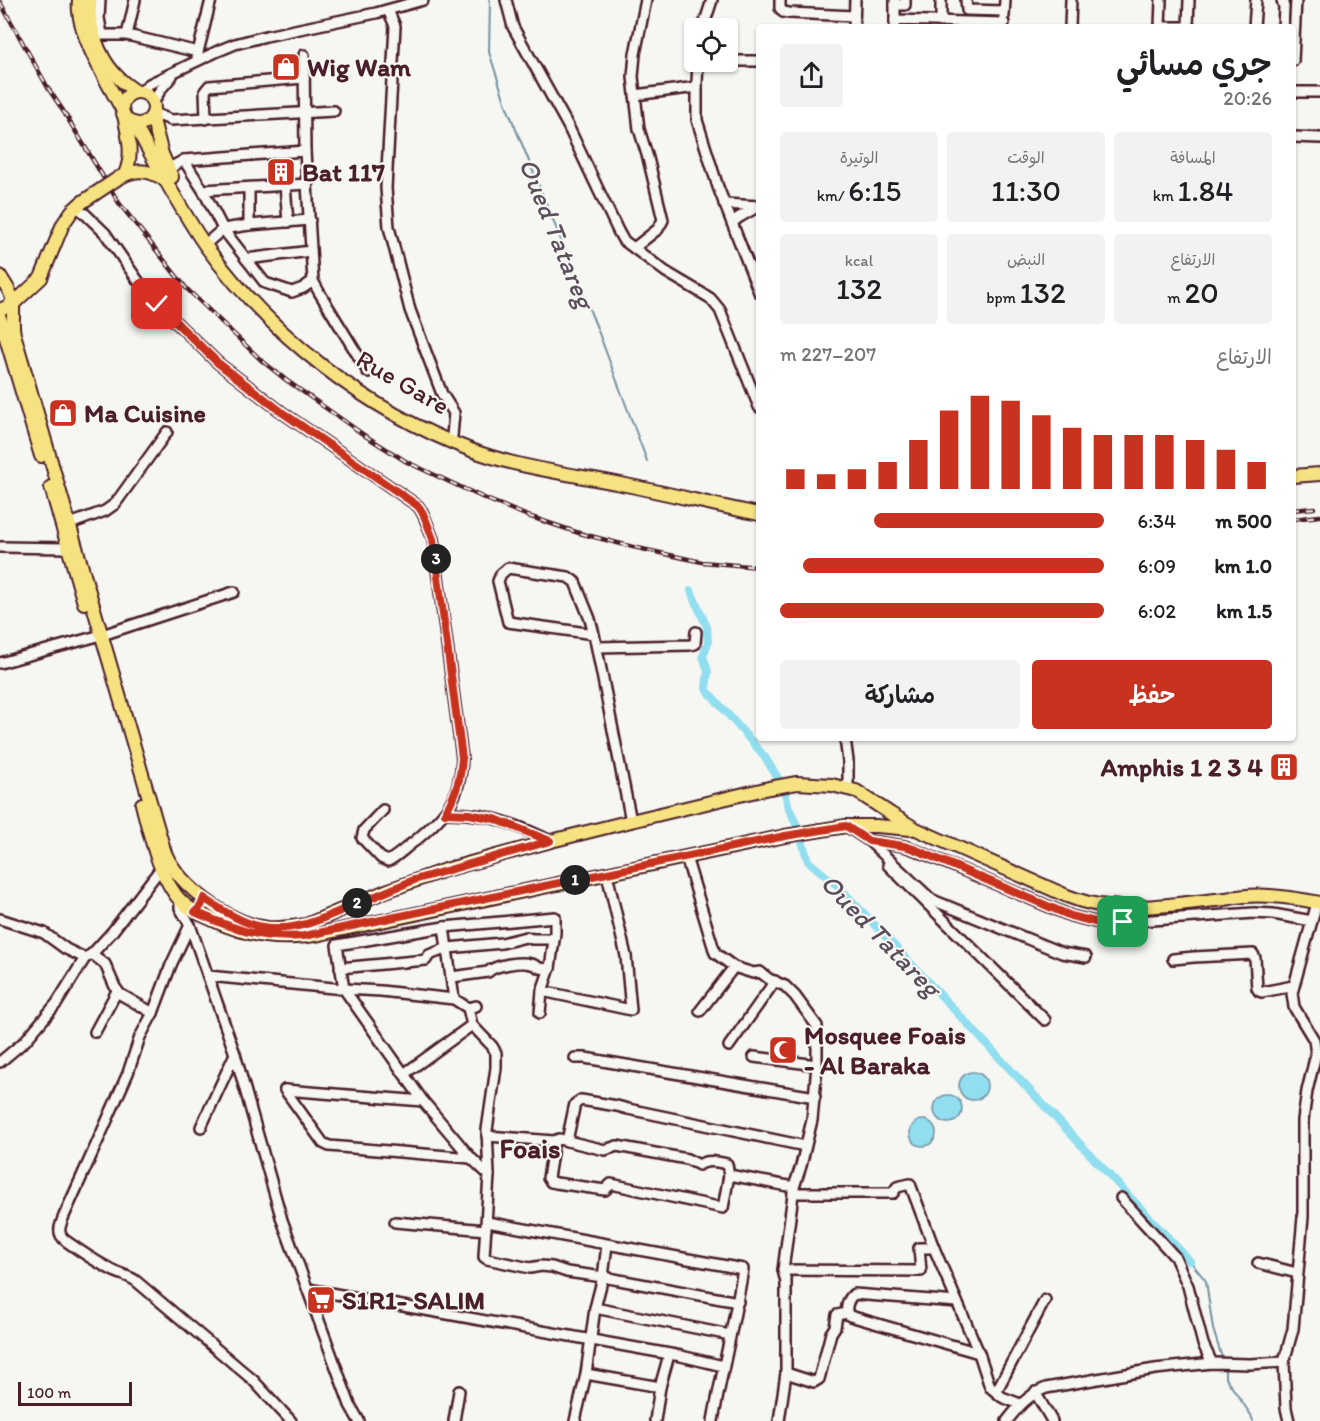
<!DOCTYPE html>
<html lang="ar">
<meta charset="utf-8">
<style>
:root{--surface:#fff;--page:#f2f2f2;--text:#202124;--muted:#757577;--accent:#c8321e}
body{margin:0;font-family:Itim,"Playpen Sans Arabic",sans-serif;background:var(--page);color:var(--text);direction:rtl;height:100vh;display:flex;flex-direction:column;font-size:22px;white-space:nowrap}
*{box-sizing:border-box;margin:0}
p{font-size:20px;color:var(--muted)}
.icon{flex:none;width:33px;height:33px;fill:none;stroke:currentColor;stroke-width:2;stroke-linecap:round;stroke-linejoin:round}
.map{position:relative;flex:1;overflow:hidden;direction:ltr}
.side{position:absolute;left:756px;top:24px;width:540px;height:717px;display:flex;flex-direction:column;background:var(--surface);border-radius:6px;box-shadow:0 2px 4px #0004;direction:rtl}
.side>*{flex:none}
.fabs{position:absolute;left:684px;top:18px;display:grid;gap:12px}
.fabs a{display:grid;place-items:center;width:54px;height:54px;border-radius:6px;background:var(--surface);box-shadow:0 2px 4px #0004;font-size:30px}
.scale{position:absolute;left:18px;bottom:15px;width:114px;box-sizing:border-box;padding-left:6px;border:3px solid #4a1f2b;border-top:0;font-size:16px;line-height:21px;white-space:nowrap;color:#4a1f2b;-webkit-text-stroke:4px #f6f6f2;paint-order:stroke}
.pin{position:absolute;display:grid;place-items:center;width:51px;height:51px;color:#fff;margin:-26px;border-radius:12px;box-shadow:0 3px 9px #0006}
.km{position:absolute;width:30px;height:30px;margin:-15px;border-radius:50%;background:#222;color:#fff;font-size:16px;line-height:30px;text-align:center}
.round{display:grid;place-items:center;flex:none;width:63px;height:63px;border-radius:6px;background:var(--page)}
.head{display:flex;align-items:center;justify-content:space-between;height:102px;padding:0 24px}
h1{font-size:33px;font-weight:600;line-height:45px}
.metrics{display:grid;grid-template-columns:repeat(3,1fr);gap:9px;height:102px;padding:6px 24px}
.metrics div{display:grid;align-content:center;border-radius:6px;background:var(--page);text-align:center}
.metrics b{font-size:30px;font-weight:600}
.metrics small{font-size:16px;font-weight:400}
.metrics p{font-size:16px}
.chart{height:168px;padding:12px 24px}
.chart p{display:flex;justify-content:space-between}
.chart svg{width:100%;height:108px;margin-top:6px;stroke:var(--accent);stroke-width:6}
.button{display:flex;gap:12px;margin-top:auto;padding:12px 24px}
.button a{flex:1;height:69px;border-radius:6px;background:var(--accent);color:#fff;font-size:24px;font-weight:600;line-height:69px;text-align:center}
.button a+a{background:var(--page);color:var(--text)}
ul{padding:0 24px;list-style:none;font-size:20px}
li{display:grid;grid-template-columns:96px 72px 1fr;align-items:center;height:45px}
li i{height:15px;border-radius:8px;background:var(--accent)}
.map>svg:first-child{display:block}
.water{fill:#90deef;stroke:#7492a1;stroke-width:1.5}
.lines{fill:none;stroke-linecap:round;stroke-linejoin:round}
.stream{stroke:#7492a1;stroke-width:2}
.canal{stroke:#90deef;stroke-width:8}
.minor-casing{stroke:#4a1f2b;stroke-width:14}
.major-casing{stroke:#4a1f2b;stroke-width:16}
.minor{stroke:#f6f6f2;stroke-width:9}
.major{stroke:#f6e281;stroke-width:12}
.rail-casing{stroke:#4a1f2b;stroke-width:4.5}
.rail{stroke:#f6f6f2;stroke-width:2;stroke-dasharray:7;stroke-linecap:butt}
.major-bridge-casing{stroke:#4a1f2b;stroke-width:16;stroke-linecap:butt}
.major-bridge{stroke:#f6e281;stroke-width:12}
.route-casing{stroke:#fff;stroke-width:12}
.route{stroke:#c8321e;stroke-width:8}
.labels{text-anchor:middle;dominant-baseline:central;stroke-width:4.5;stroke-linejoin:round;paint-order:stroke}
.poi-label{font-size:26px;font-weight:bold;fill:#4a1f2b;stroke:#f6f6f2;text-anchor:start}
.street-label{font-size:26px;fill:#4a1f2b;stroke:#f6f6f2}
.water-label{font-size:27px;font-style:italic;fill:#5c4f5c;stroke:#f6f6f2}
.quarter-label{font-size:28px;font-weight:bold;fill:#4a1f2b;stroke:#f6f6f2}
</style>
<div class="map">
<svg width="1320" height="1421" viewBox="0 0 1320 1421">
<rect width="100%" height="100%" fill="#f6f6f2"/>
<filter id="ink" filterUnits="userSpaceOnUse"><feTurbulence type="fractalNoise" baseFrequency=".0167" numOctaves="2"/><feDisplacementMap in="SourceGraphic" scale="12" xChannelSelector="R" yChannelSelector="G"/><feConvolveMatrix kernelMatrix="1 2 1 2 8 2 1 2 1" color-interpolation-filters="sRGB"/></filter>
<g filter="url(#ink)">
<g class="water">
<circle cx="973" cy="1086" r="14"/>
<circle cx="948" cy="1109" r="14"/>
<circle cx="923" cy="1133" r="13"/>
</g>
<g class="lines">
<g class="stream">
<polyline points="490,0 489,52 506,105 597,328 647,461"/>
<polyline points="1190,1261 1206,1281 1213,1329 1223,1361"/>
<polyline points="1225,1366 1225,1377 1251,1415 1253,1421"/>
</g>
<polyline class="canal" points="691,591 707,627 708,643 703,656 708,671 706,689 764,756 783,786 789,808 798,828 808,861 839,887 1190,1261"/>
<g class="minor-casing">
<g id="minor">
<polyline points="100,0 99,18 102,34"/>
<polyline points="135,0 127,35 198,52"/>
<polyline points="506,0 513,27 568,126 618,231 623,240 666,272 710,298 720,310 759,407"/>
<polyline points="780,0 780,8 783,12 789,13 854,16"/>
<polyline points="941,0 941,22"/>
<polyline points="966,0 967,10 1004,11"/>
<polyline points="1161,0 1160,27 1188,27 1189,0"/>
<polyline points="1282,0 1284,7 1283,27"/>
<polyline points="895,5 905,5 905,0"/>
<polyline points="388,10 395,26 386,188 389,227 410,310 442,394 454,413 452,436"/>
<polyline points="1004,16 1005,0"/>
<polyline points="895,20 1004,23"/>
<polyline points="854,27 855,0"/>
<polyline points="895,27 895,0"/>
<polyline points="1070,27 1071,0"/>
<polyline points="1254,27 1256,0"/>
<polyline points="703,28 712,0"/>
<polyline points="96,35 127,35"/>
<polyline points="304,55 305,151 313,281 319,292 368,372"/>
<polyline points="197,56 211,0"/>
<polyline points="728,61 759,61"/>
<polyline points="1293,61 1296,0"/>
<polyline points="698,62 697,83 697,120 718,187 759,292"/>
<polyline points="140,92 149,84 218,51 235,44 266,36 376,13 423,0"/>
<polyline points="1293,92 1320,92"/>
<polyline points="635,95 697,87"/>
<polyline points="153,103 161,89 172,76"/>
<polyline points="153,113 171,120 334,111"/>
<polyline points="206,119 205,91 209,86 304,78"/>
<polyline points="1293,137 1320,138"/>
<polyline points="184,160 199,184 203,190 308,184"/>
<polyline points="168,169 184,160 305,151"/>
<polyline points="285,185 288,222"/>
<polyline points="249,188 249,225"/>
<polyline points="203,190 223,229 265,283 292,292 303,288 313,281"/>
<polyline points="724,204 759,206"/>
<path d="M77 206 105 233 143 288 157 304 218 363 283 413 418 506C426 516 428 528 433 539L462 758C460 800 446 815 415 841 406 847 398 856 388 861L381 858 362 838 364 830 383 810"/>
<polyline points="732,223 738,218 757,207"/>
<polyline points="209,241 223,229 249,225 310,220"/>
<polyline points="634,248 658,229 663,220 648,158 639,129 633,77 635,54 646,0"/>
<polyline points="246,259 311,251"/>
<polyline points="70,524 105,511 115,504 167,432"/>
<polyline points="0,547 67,548"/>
<polyline points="594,634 508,622 498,581 501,574 508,568 568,577 575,582 590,619 594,634 631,821"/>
<polyline points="102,635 234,592"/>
<polyline points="597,647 690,645 695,644 696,632"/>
<polyline points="0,663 94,637"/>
<polyline points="845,738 848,761 848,788"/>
<path d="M445 813C458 813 471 814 483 816 507 821 529 831 551 841"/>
<polyline points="846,826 869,841 904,846 913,849 1071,916 1095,922 1123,922 1254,913 1273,914 1312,921"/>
<polyline points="869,841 931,899 935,901 1062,953 1086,957"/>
<polyline points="686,857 715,953 734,967 753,973 760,972 769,979 785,986 795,996 817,1026 817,1065 812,1120 801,1166 794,1187 783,1270 786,1282 786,1373 779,1421"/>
<polyline points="888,865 1045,1020"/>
<polyline points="180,900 180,908 190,925 235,1054 282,1220 350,1405 359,1421"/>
<polyline points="0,919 44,933 66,949 85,958 92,954 112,932 161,868"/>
<path d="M190 925 171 965 153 1013 140 1037 128 1073 105 1125 64 1216C60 1226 56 1233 66 1241 80 1251 95 1261 110 1269 118 1274 128 1275 136 1281L253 1380 291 1421"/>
<polyline points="444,927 454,999"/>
<polyline points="92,954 105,964 115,987 120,994 153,1013"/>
<polyline points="1173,959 1194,957 1253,954 1255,958 1257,988 1259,991 1262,992 1293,986"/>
<polyline points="340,968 426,960 429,955 448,948 502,943 526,937 532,939 554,939"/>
<polyline points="208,976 344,989 381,991 454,999 468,1008 476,1006"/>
<path d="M452 977 488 972C495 965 521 961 531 964 534 964 537 967 540 968 543 969 547 968 550 968L542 991 540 1013"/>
<polyline points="542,991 631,1010 626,956 607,874"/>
<polyline points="468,1008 472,1025 492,1046 496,1053 496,1068 487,1130 489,1175 484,1257 487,1259 530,1268 541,1266 552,1267 567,1272 603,1277 738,1302"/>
<polyline points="700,1011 734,967"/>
<polyline points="95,1032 117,991"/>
<polyline points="729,1046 775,981"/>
<polyline points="754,1057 817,1065"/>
<polyline points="575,1058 585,1058 815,1097"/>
<polyline points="0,1062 25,1041 57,1003 85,958"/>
<polyline points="404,1074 472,1025"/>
<polyline points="285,1090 323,1143 329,1146 471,1158"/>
<polyline points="285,1090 423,1101"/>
<polyline points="201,1127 235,1054"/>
<path d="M487 1136 554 1141 559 1139 605 1150 617 1146 687 1159 699 1165C707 1159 718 1162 727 1164L729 1175 794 1187"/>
<polyline points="554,1141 548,1178 551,1182 556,1183 605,1190 611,1184 723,1208 729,1175"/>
<polyline points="567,1141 574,1108 575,1104 581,1100 617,1106 628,1109 805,1146"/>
<polyline points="489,1175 471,1158 423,1101 344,989 337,945 444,927 555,917 555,933 550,968"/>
<polyline points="793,1193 893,1193 897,1187 910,1184 934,1248"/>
<polyline points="1121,1198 1175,1257 1188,1286 1203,1344 1212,1363"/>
<polyline points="395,1222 486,1230"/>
<path d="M487 1222 743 1269C735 1320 722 1370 713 1421"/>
<polyline points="1258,1263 1297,1273"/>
<polyline points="783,1270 921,1271 919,1248 934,1248 979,1353 990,1387 1002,1397 1020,1404"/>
<polyline points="308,1289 681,1356 723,1366"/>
<path d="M957 1302 854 1294C848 1299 846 1306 847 1313L850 1316 979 1353"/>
<polyline points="595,1308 730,1335"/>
<polyline points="786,1373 814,1382 819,1379 831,1333 835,1327 837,1315 847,1313"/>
<polyline points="586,1374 660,1387 669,1355"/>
<polyline points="996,1392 1045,1300"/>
<polyline points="1035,1392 1052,1421"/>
<polyline points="454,1421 459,1391"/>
<polyline points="575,1421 586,1374 595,1308 603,1277 607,1245"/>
<polyline points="655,1421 660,1387"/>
<path d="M1007 1421C1018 1407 1028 1395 1046 1388L1155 1369 1212 1363 1250 1364 1284 1362"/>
<polyline points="1289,1421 1286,1408 1284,1362 1293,1329 1303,1217 1303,1120 1307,1091 1316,1054 1314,1040 1294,1007 1292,993 1317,903"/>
</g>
</g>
<g class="major-casing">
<g id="major">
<path d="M79 0C75 31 107 82 122 109"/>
<path d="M90 0C87 24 99 57 115 74 121 81 129 87 137 92"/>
<circle cx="138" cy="108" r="16"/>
<path d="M124 115C128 136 134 154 125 174"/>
<polyline points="152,116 162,154 172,177"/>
<path d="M134 123C144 143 156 163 167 183 179 204 191 225 205 245 271 336 366 410 471 450 519 468 571 474 621 484 667 493 713 505 759 514"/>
<path d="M121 177C136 168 152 170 166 181"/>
<path d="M0 276C4 283 10 290 12 298 15 310 11 322 14 334L165 853C180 887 230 924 268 928 281 929 293 927 306 925L386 891 445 870 551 841 631 821 769 788 797 783 832 785 856 791 891 814 916 829 1067 896C1080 901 1094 905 1108 906 1145 910 1189 902 1226 899 1257 892 1290 897 1320 903"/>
<polyline points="0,310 13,304 41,278 63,224 72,211 81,203"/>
<polyline points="0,318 41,456"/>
<polyline points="1293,476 1320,474"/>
<polyline points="51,487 84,603"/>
<path d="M142 804C150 835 157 868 175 894 185 908 198 913 213 920 250 937 280 941 320 934L785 836 846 826H876L911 829"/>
</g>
</g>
<use href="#minor" class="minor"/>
<use href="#major" class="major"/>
<g class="rail-casing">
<g id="rail">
<polyline points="0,2 48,88 62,109 119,203 186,288 261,360 286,380 364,435 407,462 486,499 528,516 579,533 633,547 702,562 759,567"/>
<polyline points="1293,510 1314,508"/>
<polyline points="1293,519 1320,516"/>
</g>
</g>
<use href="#rail" class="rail"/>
<g class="major-bridge-casing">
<polyline id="major-bridge" points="81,203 120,177"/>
</g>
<use href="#major-bridge" class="major-bridge"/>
</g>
</g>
<g class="lines" filter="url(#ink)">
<g class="route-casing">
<path id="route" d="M157 304 218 363 283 413 418 506C426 515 428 528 433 539L462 758C461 778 456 795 445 813L469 814 495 819 550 841 414 880 321 919C273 938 245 927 204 898L201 906 195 912C234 929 260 940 304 936L785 836 846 826 869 841 904 846 914 849 1071 916 1095 922H1123"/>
</g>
<use href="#route" class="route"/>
</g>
<defs>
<g id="shop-square" transform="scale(1.5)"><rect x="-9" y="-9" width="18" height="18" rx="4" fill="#c8321e" stroke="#f6f6f2"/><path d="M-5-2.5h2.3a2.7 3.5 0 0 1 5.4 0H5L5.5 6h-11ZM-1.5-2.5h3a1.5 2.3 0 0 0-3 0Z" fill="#fff"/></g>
<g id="building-square" transform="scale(1.5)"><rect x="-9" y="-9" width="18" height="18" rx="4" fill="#c8321e" stroke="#f6f6f2"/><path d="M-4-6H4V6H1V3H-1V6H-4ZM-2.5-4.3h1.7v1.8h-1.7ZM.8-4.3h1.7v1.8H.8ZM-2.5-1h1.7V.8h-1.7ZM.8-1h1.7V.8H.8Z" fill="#fff"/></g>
<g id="mosque-square" transform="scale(1.5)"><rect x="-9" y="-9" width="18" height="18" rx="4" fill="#c8321e" stroke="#f6f6f2"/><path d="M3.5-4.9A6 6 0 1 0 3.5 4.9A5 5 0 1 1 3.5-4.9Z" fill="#fff"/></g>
<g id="supermarket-square" transform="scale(1.5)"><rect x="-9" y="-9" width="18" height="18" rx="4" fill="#c8321e" stroke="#f6f6f2"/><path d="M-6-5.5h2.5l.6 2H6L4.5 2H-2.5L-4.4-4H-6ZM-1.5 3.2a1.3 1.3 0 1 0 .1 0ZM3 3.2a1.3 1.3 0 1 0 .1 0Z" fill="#fff"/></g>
</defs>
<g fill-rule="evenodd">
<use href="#shop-square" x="286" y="67"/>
<use href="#building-square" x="281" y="172"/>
<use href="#shop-square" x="63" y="413"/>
<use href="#building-square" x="1284" y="767"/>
<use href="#mosque-square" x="783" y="1050"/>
<use href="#supermarket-square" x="321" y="1300"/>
</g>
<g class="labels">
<g class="poi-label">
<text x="307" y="67">Wig Wam</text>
<text x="302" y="172">Bat 117</text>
<text x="84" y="413">Ma Cuisine</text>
<text x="1263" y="767" text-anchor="end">Amphis 1 2 3 4</text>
<text x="804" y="1035">Mosquee Foais<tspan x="804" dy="30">- Al Baraka</tspan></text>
<text x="342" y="1300">S1R1- SALIM</text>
</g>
<g class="street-label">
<text transform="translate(403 382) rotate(30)">Rue Gare</text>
</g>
<g class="water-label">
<text transform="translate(557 233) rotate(68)">Oued Tatareg</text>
<text transform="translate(881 935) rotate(46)">Oued Tatareg</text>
</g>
<g class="quarter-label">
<text x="530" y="1148">Foais</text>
</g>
</g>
</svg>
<div class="fabs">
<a><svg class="icon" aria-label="locate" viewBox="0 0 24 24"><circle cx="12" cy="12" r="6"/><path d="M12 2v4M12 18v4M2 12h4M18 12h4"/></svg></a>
</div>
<div class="scale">100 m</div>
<div class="pin" style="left:1123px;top:922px;background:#1e9e55"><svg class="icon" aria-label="arrive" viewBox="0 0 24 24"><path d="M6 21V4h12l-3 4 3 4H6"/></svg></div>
<div class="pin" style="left:157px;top:304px;background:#d93025"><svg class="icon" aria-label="check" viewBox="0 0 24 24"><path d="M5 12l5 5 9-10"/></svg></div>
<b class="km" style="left:575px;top:880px">1</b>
<b class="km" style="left:357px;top:903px">2</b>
<b class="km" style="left:436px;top:559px">3</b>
<section class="side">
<div class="head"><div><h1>جري مسائي</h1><p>20:26</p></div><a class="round"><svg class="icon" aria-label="share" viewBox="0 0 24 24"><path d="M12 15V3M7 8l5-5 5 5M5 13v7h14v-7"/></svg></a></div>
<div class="metrics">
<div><p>المسافة</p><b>1.84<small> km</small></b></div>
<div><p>الوقت</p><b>11:30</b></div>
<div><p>الوتيرة</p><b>6:15<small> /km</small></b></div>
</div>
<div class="metrics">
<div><p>الارتفاع</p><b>20<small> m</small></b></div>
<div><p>النبض</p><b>132<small> bpm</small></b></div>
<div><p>kcal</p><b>132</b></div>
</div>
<div class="chart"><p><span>الارتفاع</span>207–227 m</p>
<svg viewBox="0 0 160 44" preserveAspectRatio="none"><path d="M5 44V36M15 44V38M25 44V36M35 44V33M45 44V24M55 44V12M65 44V6M75 44V8M85 44V14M95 44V19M105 44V22M115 44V22M125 44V22M135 44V24M145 44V28M155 44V33"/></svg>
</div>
<ul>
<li><b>500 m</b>6:34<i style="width:71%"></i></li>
<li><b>1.0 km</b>6:09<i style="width:93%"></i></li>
<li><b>1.5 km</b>6:02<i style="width:100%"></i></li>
</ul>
<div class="button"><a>حفظ</a><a>مشاركة</a></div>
</section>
</div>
